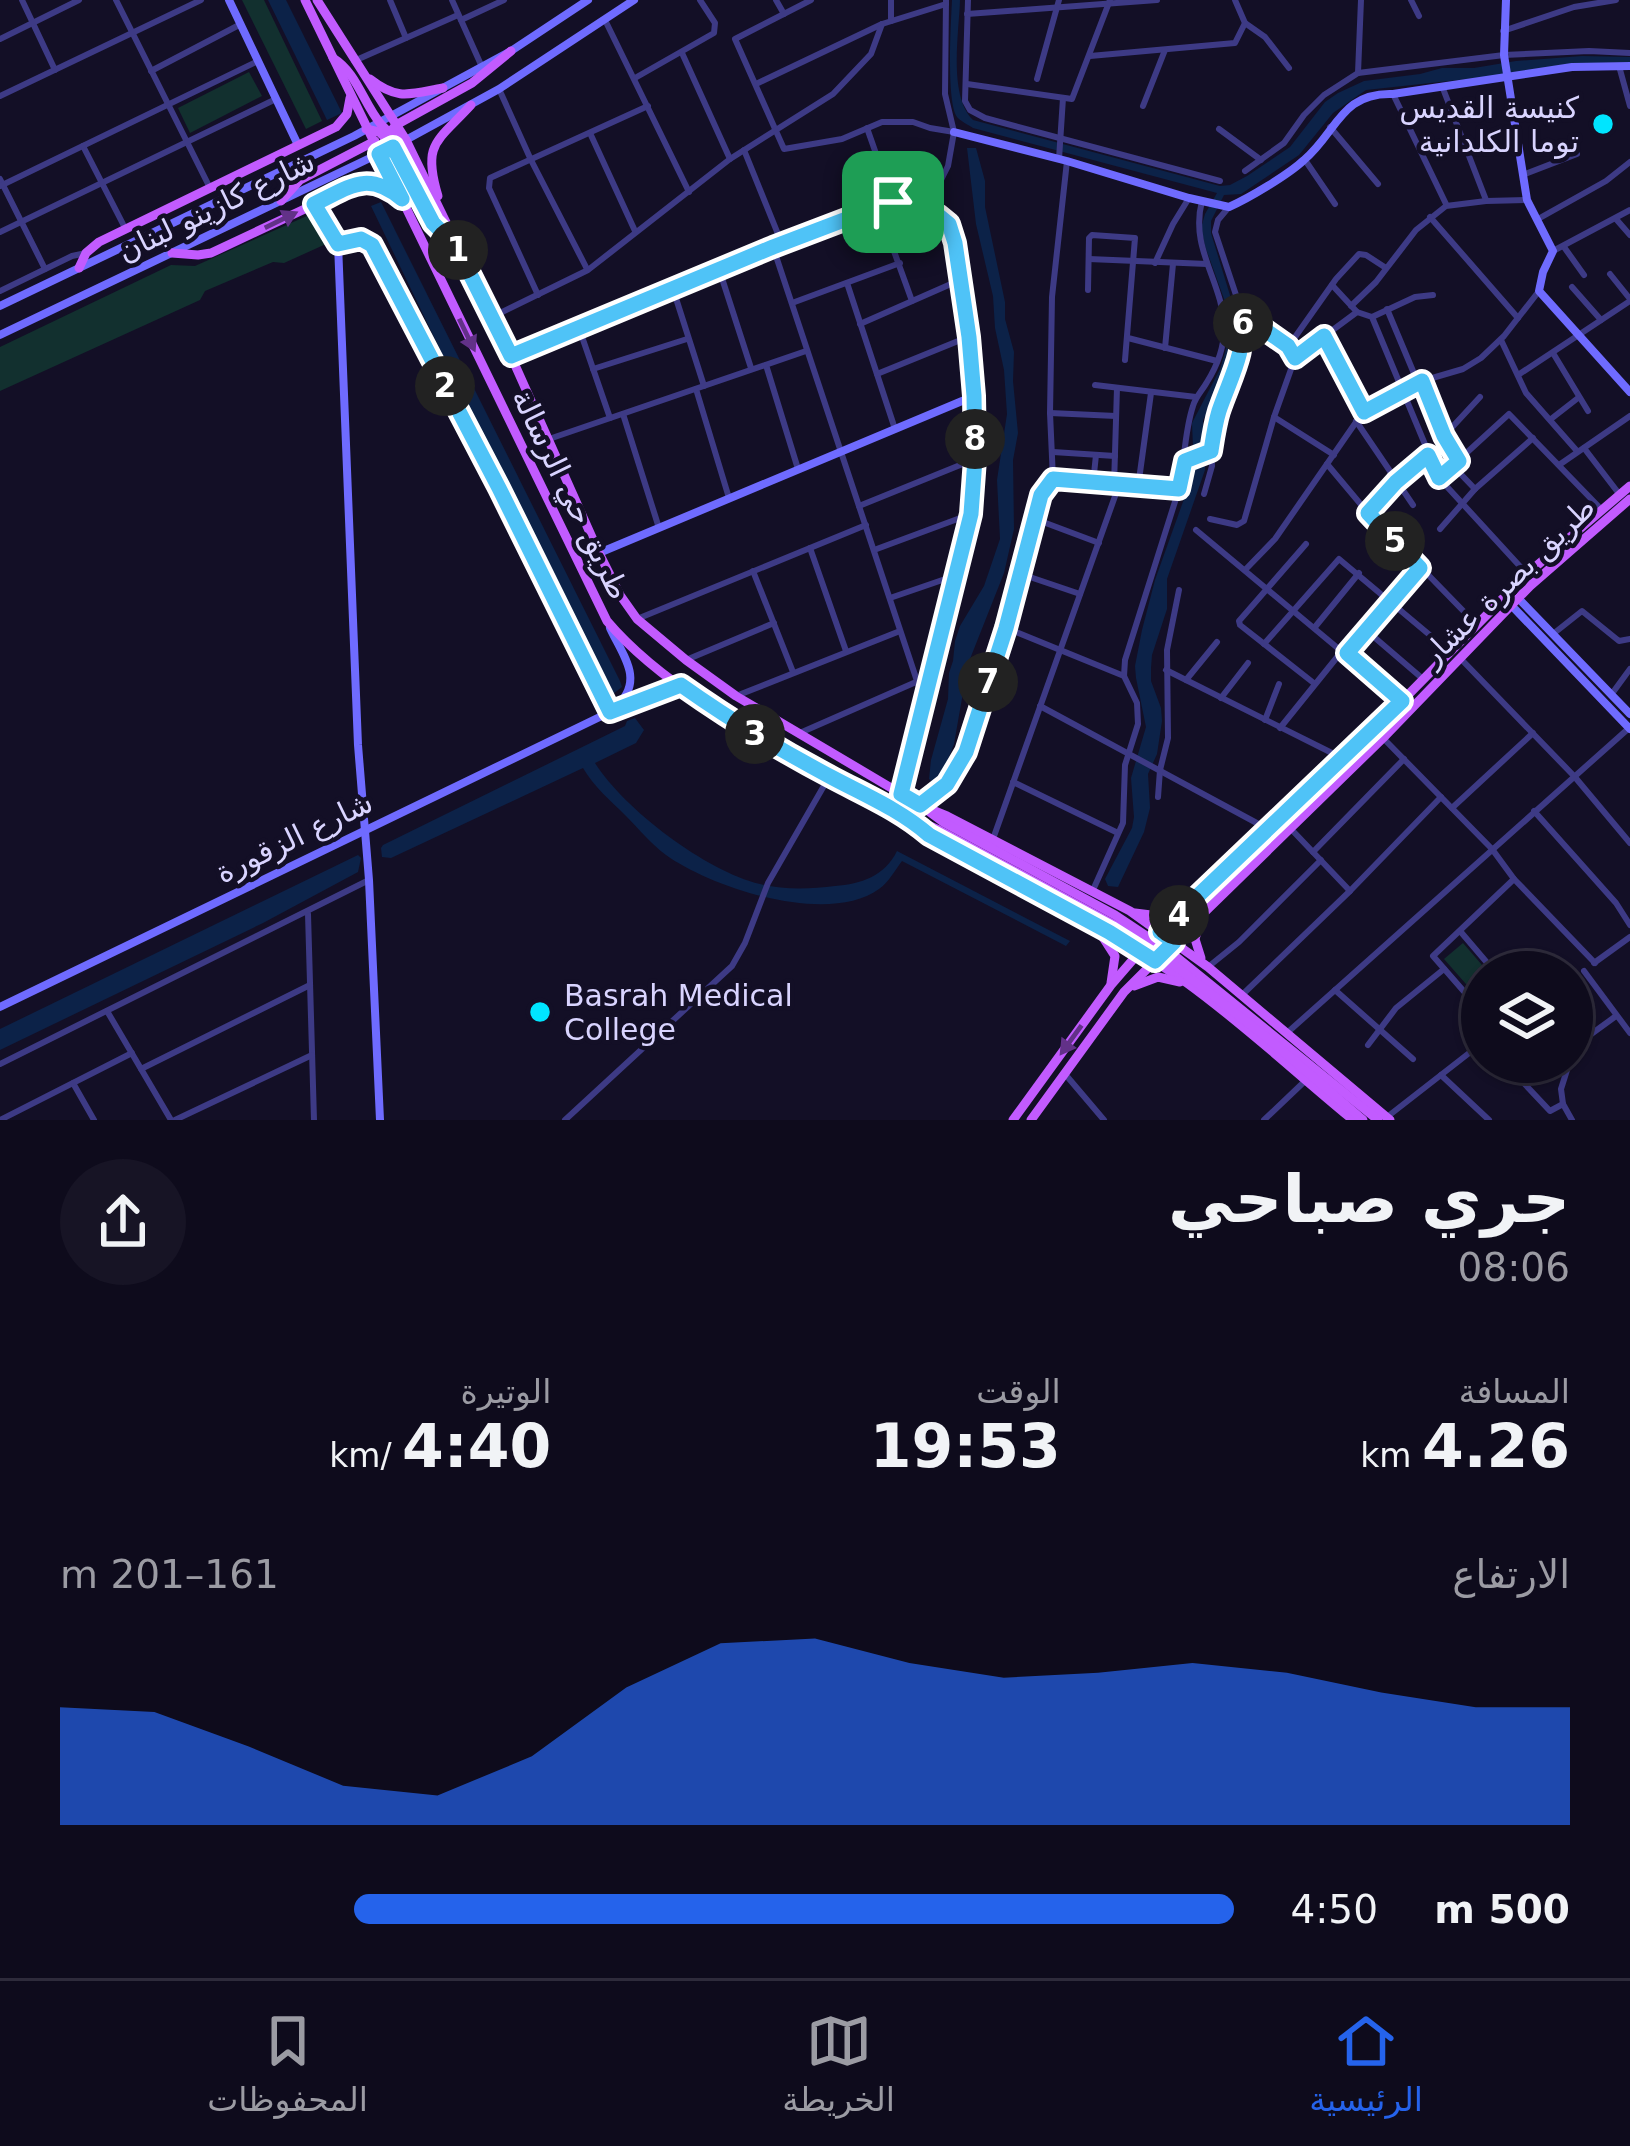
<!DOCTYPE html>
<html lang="ar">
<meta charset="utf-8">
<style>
:root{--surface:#0e0b1c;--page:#171425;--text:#f1f3f6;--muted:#9b9ba3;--line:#2e2b3b;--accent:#2563eb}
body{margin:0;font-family:"DejaVu Sans","Noto Naskh Arabic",sans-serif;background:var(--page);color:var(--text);direction:rtl;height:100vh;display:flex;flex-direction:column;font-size:45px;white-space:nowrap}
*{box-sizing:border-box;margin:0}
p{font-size:39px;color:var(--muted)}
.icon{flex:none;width:66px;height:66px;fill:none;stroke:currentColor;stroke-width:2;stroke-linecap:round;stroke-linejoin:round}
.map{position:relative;height:1120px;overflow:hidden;direction:ltr}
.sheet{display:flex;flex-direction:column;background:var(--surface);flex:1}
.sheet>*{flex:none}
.buttons{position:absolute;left:1461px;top:951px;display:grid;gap:24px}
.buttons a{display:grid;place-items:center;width:132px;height:132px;border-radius:50%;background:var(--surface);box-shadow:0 3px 9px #0004,0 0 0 3px var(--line);font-size:60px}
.pin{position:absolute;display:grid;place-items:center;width:102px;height:102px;color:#fff;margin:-51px;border-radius:24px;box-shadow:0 6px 18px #0006}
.km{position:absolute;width:60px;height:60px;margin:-30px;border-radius:50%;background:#222;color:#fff;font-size:33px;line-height:60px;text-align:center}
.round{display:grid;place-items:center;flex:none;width:126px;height:126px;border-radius:63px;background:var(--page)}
.head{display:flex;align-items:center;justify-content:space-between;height:204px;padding:0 60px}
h1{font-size:66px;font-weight:700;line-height:90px}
.stats{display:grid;grid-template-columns:repeat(3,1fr);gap:18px;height:204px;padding:12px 60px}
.stats div{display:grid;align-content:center}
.stats b{font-size:60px;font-weight:700}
.stats small{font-size:33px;font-weight:400}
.stats p{font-size:33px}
.chart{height:336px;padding:24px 60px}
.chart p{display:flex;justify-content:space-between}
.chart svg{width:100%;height:216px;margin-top:12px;fill:var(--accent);opacity:.7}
ul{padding:0 60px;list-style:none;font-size:39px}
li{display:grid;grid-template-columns:192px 144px 1fr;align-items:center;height:90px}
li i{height:30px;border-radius:15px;background:var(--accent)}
.tab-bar{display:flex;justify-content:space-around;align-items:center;height:168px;border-top:3px solid var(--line);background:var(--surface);font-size:33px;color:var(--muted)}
.tab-bar a{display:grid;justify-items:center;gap:6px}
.tab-bar .active{color:var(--accent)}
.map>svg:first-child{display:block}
.green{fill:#12302f}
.water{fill:#0c2248}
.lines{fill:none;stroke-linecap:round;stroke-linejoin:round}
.street{stroke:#3d3a85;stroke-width:6}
.secondary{stroke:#6f6bff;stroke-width:8}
.primary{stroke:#c25bff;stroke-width:9}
.primary-bridge{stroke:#c25bff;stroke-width:9}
.oneway{fill:#623188}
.route-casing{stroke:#fff;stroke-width:24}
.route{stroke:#4fc3f7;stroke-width:15}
.poi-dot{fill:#00e5ff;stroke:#130f26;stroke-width:4.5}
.labels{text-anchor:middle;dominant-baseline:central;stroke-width:9;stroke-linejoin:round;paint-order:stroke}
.poi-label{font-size:30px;fill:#d9d4ff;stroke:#130f26;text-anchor:end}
.street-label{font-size:30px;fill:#d9d4ff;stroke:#130f26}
</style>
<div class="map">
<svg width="1630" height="1120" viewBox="0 0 1630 1120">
<rect width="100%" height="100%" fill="#130f26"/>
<g class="green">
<polygon points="242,0 264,0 322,121 306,129"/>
<polygon points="249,72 262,96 190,133 178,108"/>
<polygon points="309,215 326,244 284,263 273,262 205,291 200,300 0,391 0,347 171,265 195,266"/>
<polygon points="1463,943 1488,972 1482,972 1482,984 1473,992 1444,959"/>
</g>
<g class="water">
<polygon points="268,0 286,0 342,113 327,120"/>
<path d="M952 0H960C959 34 948 95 973 120L1220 186 1230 185 1247 176 1290 147 1325 102 1338 93 1364 81 1420 74 1442 68H1474L1516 61 1582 56 1630 57V62L1567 64 1486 77 1366 90 1333 113 1299 155 1241 194 1224 195 1211 221V233L1236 315 1235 353 1229 374 1203 420 1205 470 1167 579V609L1152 655 1151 668V681L1161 708 1162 721 1157 754 1148 774 1150 808 1144 832 1118 887 1108 886 1105 879 1132 828 1134 817 1131 778 1146 727 1136 678 1135 666 1142 630 1155 580 1194 471 1192 423 1220 369 1228 342 1227 307 1205 246 1201 228 1205 214 1217 193 973 128C970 126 959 120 957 117 946 101 951 22 952 0Z"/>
<polygon points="967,148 976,148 985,181 985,207 1005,302 1005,319 1014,352 1013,381 1018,433 1013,460 1014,529 1004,573 968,664 954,744 939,782 934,783 929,779 931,760 948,699 949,673 953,661 955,641 960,626 984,586 1000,539 997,480 1007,414 1004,370 995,328 993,296 976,224"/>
<polygon points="381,202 620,681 622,687 613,694 603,687 597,676 371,206"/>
<path d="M635 718 644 730 636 743 595 763C625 810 706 871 760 884 784 890 810 889 835 886 861 884 885 876 897 851L1070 941 1066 946 902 861C895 870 889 882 879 889 828 926 712 888 666 855 651 844 639 829 626 816 610 800 594 787 583 768L391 858 382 857 381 848 383 845 625 726 627 721Z"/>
<polygon points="358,855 361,858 358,872 263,923 0,1050 0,1029"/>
</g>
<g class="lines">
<g class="street">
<polyline points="22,0 55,70"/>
<polyline points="116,0 210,188"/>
<polyline points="390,0 406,38"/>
<polyline points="452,0 482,67"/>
<polyline points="776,0 784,14"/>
<polyline points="811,0 735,39 784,149 842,139 882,122 913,122 930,128 954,132"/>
<polyline points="891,0 891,21"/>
<polyline points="968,0 965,101 970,110 985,118 1220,181"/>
<polyline points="1235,0 1245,23 1265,37 1289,68"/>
<polyline points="1411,0 1419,16"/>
<polyline points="967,14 1157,0"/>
<polyline points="461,20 504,0"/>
<polyline points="605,20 689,192"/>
<polyline points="1503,31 1574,7 1616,0"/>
<polyline points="0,39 79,0"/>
<polyline points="682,53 730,159"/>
<polyline points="1090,56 1235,43 1245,23"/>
<polyline points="354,61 458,15"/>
<polyline points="1619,66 1630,106"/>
<polyline points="151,71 241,24"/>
<polyline points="1358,73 1361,0"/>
<polyline points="635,78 714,33 715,23 700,0"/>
<polyline points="1037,79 1059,0"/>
<polyline points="756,84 882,24 946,4"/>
<polyline points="967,84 1072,99 1110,0"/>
<polyline points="1442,86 1486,200"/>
<polyline points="499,89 531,160 587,269"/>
<polyline points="1393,94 1446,204"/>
<polyline points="0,96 201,0"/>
<polyline points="1143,106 1165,50"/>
<polyline points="1330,127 1378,184"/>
<polyline points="867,128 893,202 938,215 949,224 955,243 969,337 975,459 971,514 901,794"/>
<polyline points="1219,129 1261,160"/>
<polyline points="590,133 635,231"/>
<polyline points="83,146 125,228"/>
<polyline points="744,150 782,244"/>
<polyline points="1059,159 1063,98"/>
<polyline points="1305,160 1335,204"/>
<polyline points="1245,171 1284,143 1304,115 1324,95 1358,73 1504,55 1589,51 1630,53"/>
<polyline points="1525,174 1577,154"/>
<polyline points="0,179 45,269"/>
<polyline points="0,186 258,61"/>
<polyline points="878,207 912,301"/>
<polyline points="1430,217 1518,318"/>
<polyline points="1538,219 1606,181 1630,162"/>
<polyline points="1616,219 1630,235"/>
<polyline points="0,232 276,99"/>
<polyline points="773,247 923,699"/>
<polyline points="1564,247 1584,275"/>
<polyline points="1553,251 1630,210"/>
<polyline points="1089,259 1207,264"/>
<polyline points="1155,263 1173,224 1189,198"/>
<polyline points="719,269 751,368"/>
<polyline points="1610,274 1630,299"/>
<polyline points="847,283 895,429"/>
<polyline points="1332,285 1357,312 1372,317 1439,478 1527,574"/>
<polyline points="1572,287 1601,320"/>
<polyline points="673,289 704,386"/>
<polyline points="1088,290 1089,238 1092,235 1135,238 1125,360"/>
<polyline points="0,291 72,256 86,253"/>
<polyline points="538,295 489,188 490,178 648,106"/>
<polyline points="792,303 900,263"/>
<polyline points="1351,306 1376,282 1416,230 1446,206 1486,201 1527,200"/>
<polyline points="1387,309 1418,383"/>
<polyline points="1244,315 1288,347 1295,358"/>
<polyline points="492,317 588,270 730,159 833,94 871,54 882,24"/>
<polyline points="1372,317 1415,297 1433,295"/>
<polyline points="860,324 960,280"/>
<polyline points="579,328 610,418"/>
<polyline points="1324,336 1363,412"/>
<polyline points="1128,338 1217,361"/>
<polyline points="1501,340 1526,393 1577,451"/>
<polyline points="1288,347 1336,279 1359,254 1366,255 1386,268"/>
<polyline points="1165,348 1173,264"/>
<polyline points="1553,353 1588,411"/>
<polyline points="511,356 773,247 938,186 948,166 954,132 945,94 946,0"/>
<polyline points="766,365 798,469"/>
<polyline points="593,369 687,339"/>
<polyline points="877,374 968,337"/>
<polyline points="1518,375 1630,301"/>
<polyline points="1422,381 1444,436 1459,461"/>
<polyline points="1095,385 1196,397"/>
<polyline points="696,389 729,498"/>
<polyline points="1050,413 1116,416"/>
<polyline points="623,414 659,528"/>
<polyline points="1274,417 1334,455"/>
<polyline points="1551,419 1578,398"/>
<polyline points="1356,421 1413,505"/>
<polyline points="1444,436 1480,397"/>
<polyline points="549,439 806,351"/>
<polyline points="1584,448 1620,495"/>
<polyline points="1053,452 1115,456"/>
<polyline points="1185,461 1210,452"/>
<polyline points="1327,464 1368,513 1476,624"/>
<polyline points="1559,465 1630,416"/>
<polyline points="1453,466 1475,489"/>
<polyline points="1439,478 1509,414 1602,510"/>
<polyline points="1053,479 1179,489"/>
<polyline points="1093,483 1096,455"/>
<polyline points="1114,485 1117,388"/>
<polyline points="1138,487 1151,393"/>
<polyline points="1204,494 1212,466 1211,451 1215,425 1237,370 1244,331 1242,313 1215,232 1218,220 1229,207"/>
<polyline points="859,506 975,459"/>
<polyline points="1368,513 1396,482 1428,455"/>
<polyline points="1035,519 1099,543"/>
<polyline points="1210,519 1237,525 1244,521 1274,417 1295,358 1357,312"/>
<polyline points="1440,529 1475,489 1533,438"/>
<polyline points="1196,530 1400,700"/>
<polyline points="1306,544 1239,621 1240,625 1315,684"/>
<polyline points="810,548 846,651"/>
<polyline points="874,550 971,514"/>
<polyline points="1245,570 1275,539 1363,412 1422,381 1463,369 1481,358 1504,336 1539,291"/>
<polyline points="753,571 793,672"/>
<polyline points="1021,574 1080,594"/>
<polyline points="890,598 954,576"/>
<polyline points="637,619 866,525"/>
<polyline points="1315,627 1359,573"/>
<polyline points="1006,628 1124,676"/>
<polyline points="1367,631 1423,679"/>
<polyline points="1553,634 1582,611 1619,641 1630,639"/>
<polyline points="1264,644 1339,559 1450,652"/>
<polyline points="1347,653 1419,569"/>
<polyline points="1460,658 1574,776 1630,843"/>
<polyline points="686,660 774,623"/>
<polyline points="1166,670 1340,757"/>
<polyline points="1186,680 1217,642"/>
<polyline points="1611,695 1630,669"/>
<polyline points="736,696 900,631"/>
<polyline points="1221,698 1248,663"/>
<polyline points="1040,706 1266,828"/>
<polyline points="1265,720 1279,684"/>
<polyline points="1280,728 1342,651"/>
<polyline points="802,732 916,682"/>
<polyline points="1383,738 1492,849 1514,879 1595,963"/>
<polyline points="1013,782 1118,833"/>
<polyline points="1158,797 1160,770 1168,738 1167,650 1179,590"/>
<polyline points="920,805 948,784 966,752 1006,628 1041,495 1053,479 1050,413 1052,297 1067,161"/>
<polyline points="1452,808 1533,733"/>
<polyline points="1534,811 1616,903 1630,925"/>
<polyline points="1291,829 1350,891"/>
<polyline points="993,839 1119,485"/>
<polyline points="1313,852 1404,759"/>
<path d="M1093 890 1123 823 1125 765 1138 724 1137 703 1124 676 1125 660 1179 489C1185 461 1184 433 1193 406 1196 396 1202 391 1207 382 1217 366 1224 347 1224 329 1224 282 1189 250 1202 201"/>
<polyline points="308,914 314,1120"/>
<polyline points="1460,931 1495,972"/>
<polyline points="1594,963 1630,937"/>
<polyline points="1208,967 1239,942 1321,860"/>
<polyline points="1584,971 1630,1033"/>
<polyline points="1335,990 1413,1059"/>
<polyline points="1242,995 1350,891 1441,797"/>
<polyline points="107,1011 171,1120"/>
<polyline points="1288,1032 1629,728"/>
<polyline points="1482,1038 1476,1025 1474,1003 1433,956 1514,879"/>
<polyline points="1368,1045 1396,1008 1444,969"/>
<polyline points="1572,1048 1616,1016"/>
<polyline points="1504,1062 1550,1111 1563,1104 1572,1120"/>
<polyline points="1563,1062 1567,1070 1561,1089 1563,1104"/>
<polyline points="0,1064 369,880"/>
<polyline points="141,1069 310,985"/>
<polyline points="1065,1074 1104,1120"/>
<polyline points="1441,1075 1489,1120"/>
<polyline points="73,1083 94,1120"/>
<polyline points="1387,1117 1482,1043"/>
<polyline points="0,1120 132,1053"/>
<polyline points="175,1120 312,1055"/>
<polyline points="565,1120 732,966 745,943 768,883 829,777"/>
<polyline points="1264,1120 1305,1081"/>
</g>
<g class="secondary">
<polyline points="229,0 298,145"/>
<polyline points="1506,0 1504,55 1527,200 1553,251 1543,272 1539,291 1630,392"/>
<path d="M954 132 1067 161 1189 198 1229 207C1249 198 1288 175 1304 160 1337 132 1341 92 1393 94L1572 67 1630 66"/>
<polyline points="314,204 338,244 361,239 372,245 499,489 610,712"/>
<polyline points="338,244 358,745 369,880 380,1120"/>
<polyline points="0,306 354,136 511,51 588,0"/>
<polyline points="0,335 393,147 499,89 634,0"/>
<polyline points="599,553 974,396"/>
<polyline points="1518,598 1630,714"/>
<polyline points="1511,605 1630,729"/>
<path d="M610 628C623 656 644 679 618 705"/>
<polyline points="0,1007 610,712 680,685"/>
</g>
<g class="primary">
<path d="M305 0 607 621C661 685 753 734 826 774 862 794 898 808 929 834 1016 883 1106 926 1187 983 1245 1025 1298 1075 1353 1120"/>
<polyline points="317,0 406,140 511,356 599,553 620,595 637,619 686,660 736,696 920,805 947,816 1130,911 1208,967 1390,1120"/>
<path d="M333 58C366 78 366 130 406 140"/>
<path d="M370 79C398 101 410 94 443 88"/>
<polyline points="366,129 379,132 390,142 429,217 451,243"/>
<polyline points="379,154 386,137 396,125 472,83 511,51"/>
<path d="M438 196C422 143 437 142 471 105"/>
<polyline points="281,201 300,180 375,141"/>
<polyline points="172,253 198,255 211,253 358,184 378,183 398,196"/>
<polyline points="79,268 86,253 99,242 336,127 347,114 350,98"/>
<polyline points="1135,913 1159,916 1178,911"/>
<polyline points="1097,928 1115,956 1111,983"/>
<polyline points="1155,936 1402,701 1527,574 1630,486"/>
<polyline points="1173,943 1383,738 1530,586 1630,499"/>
<polyline points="1201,958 1195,939 1201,918"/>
<polyline points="1134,986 1158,977 1180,982"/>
<polyline points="1013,1120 1111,985 1143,948"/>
<polyline points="1031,1120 1124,992 1157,959"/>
</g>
<g class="primary-bridge">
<polyline points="920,805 943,822 1115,915 1169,951 1378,1120"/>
<polyline points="906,815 937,829 1122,929 1165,958 1270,1040 1363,1120"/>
</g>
</g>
<defs><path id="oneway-solid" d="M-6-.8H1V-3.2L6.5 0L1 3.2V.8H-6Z" transform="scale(3)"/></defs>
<g class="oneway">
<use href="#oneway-solid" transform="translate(281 220) rotate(-26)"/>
<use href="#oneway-solid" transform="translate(467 335) rotate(64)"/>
<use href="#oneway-solid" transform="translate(1071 1040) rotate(126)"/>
</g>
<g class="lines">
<g class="route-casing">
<path id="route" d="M393 147 433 223 456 246 511 356 773 247 878 207 893 202 938 215 949 224 955 243 969 337 974 396 975 459 971 514 901 794 920 805 947 784 966 752 1006 628 1041 495 1053 479 1179 489 1185 461 1211 451C1213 438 1215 424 1219 411 1231 376 1246 353 1242 314L1288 346 1295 358 1324 336 1364 412 1422 381 1444 436 1459 461 1439 478 1428 455 1396 482 1368 513 1420 568 1347 653 1402 701 1160 932 1174 942 1155 961 1109 932 929 835C900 810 867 796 833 778 780 750 729 719 681 685L610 712 499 488 372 245 361 239 338 244 314 204C350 187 367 170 402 199L379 154Z"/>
</g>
<use href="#route" class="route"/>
</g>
<g class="poi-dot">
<circle cx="1603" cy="124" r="12"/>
<circle cx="540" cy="1012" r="12"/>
</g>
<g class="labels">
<g class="poi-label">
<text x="1579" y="107">كنيسة القديس<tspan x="1579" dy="34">توما الكلدانية</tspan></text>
<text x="564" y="995" text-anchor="start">Basrah Medical<tspan x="564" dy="34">College</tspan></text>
</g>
<g class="street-label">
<text transform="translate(216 206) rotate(-26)">شارع كازينو لبنان</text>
<text transform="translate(571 494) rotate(64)">طريق حي الرسالة</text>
<text transform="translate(1508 581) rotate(-44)">طريق بصرة عشار</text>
<text transform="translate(294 837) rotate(-26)">شارع الزقورة</text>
</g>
</g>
</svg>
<div class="buttons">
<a><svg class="icon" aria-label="layers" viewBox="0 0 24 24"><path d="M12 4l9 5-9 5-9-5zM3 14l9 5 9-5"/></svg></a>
</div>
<div class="pin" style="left:893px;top:202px;background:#1e9e55"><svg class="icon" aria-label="arrive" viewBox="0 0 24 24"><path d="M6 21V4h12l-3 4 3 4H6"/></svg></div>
<b class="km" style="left:458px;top:250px">1</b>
<b class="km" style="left:445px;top:386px">2</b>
<b class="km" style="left:755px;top:734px">3</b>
<b class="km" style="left:1179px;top:915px">4</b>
<b class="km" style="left:1395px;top:541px">5</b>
<b class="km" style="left:1243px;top:323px">6</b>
<b class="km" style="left:988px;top:682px">7</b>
<b class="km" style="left:975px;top:439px">8</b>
</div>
<section class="sheet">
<div class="head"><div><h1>جري صباحي</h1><p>08:06</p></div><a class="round"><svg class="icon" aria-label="share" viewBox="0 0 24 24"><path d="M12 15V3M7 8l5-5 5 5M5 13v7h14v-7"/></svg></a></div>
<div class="stats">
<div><p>المسافة</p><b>4.26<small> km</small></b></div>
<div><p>الوقت</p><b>19:53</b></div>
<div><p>الوتيرة</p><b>4:40<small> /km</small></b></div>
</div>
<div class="chart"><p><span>الارتفاع</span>161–201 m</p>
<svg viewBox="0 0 160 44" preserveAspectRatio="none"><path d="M0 44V20L10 21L20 28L30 36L40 38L50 30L60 16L70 7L80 6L90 11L100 14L110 13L120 11L130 13L140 17L150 20L160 20V44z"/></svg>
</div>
<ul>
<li><b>500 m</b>4:50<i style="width:75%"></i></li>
</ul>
</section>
<nav class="tab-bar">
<a class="active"><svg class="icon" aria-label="home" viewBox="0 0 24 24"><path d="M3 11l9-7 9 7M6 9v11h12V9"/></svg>الرئيسية</a>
<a><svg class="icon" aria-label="map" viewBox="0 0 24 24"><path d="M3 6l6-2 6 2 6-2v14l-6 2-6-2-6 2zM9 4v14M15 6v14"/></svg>الخريطة</a>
<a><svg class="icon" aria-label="saved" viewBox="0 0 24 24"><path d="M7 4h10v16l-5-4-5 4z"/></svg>المحفوظات</a>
</nav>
